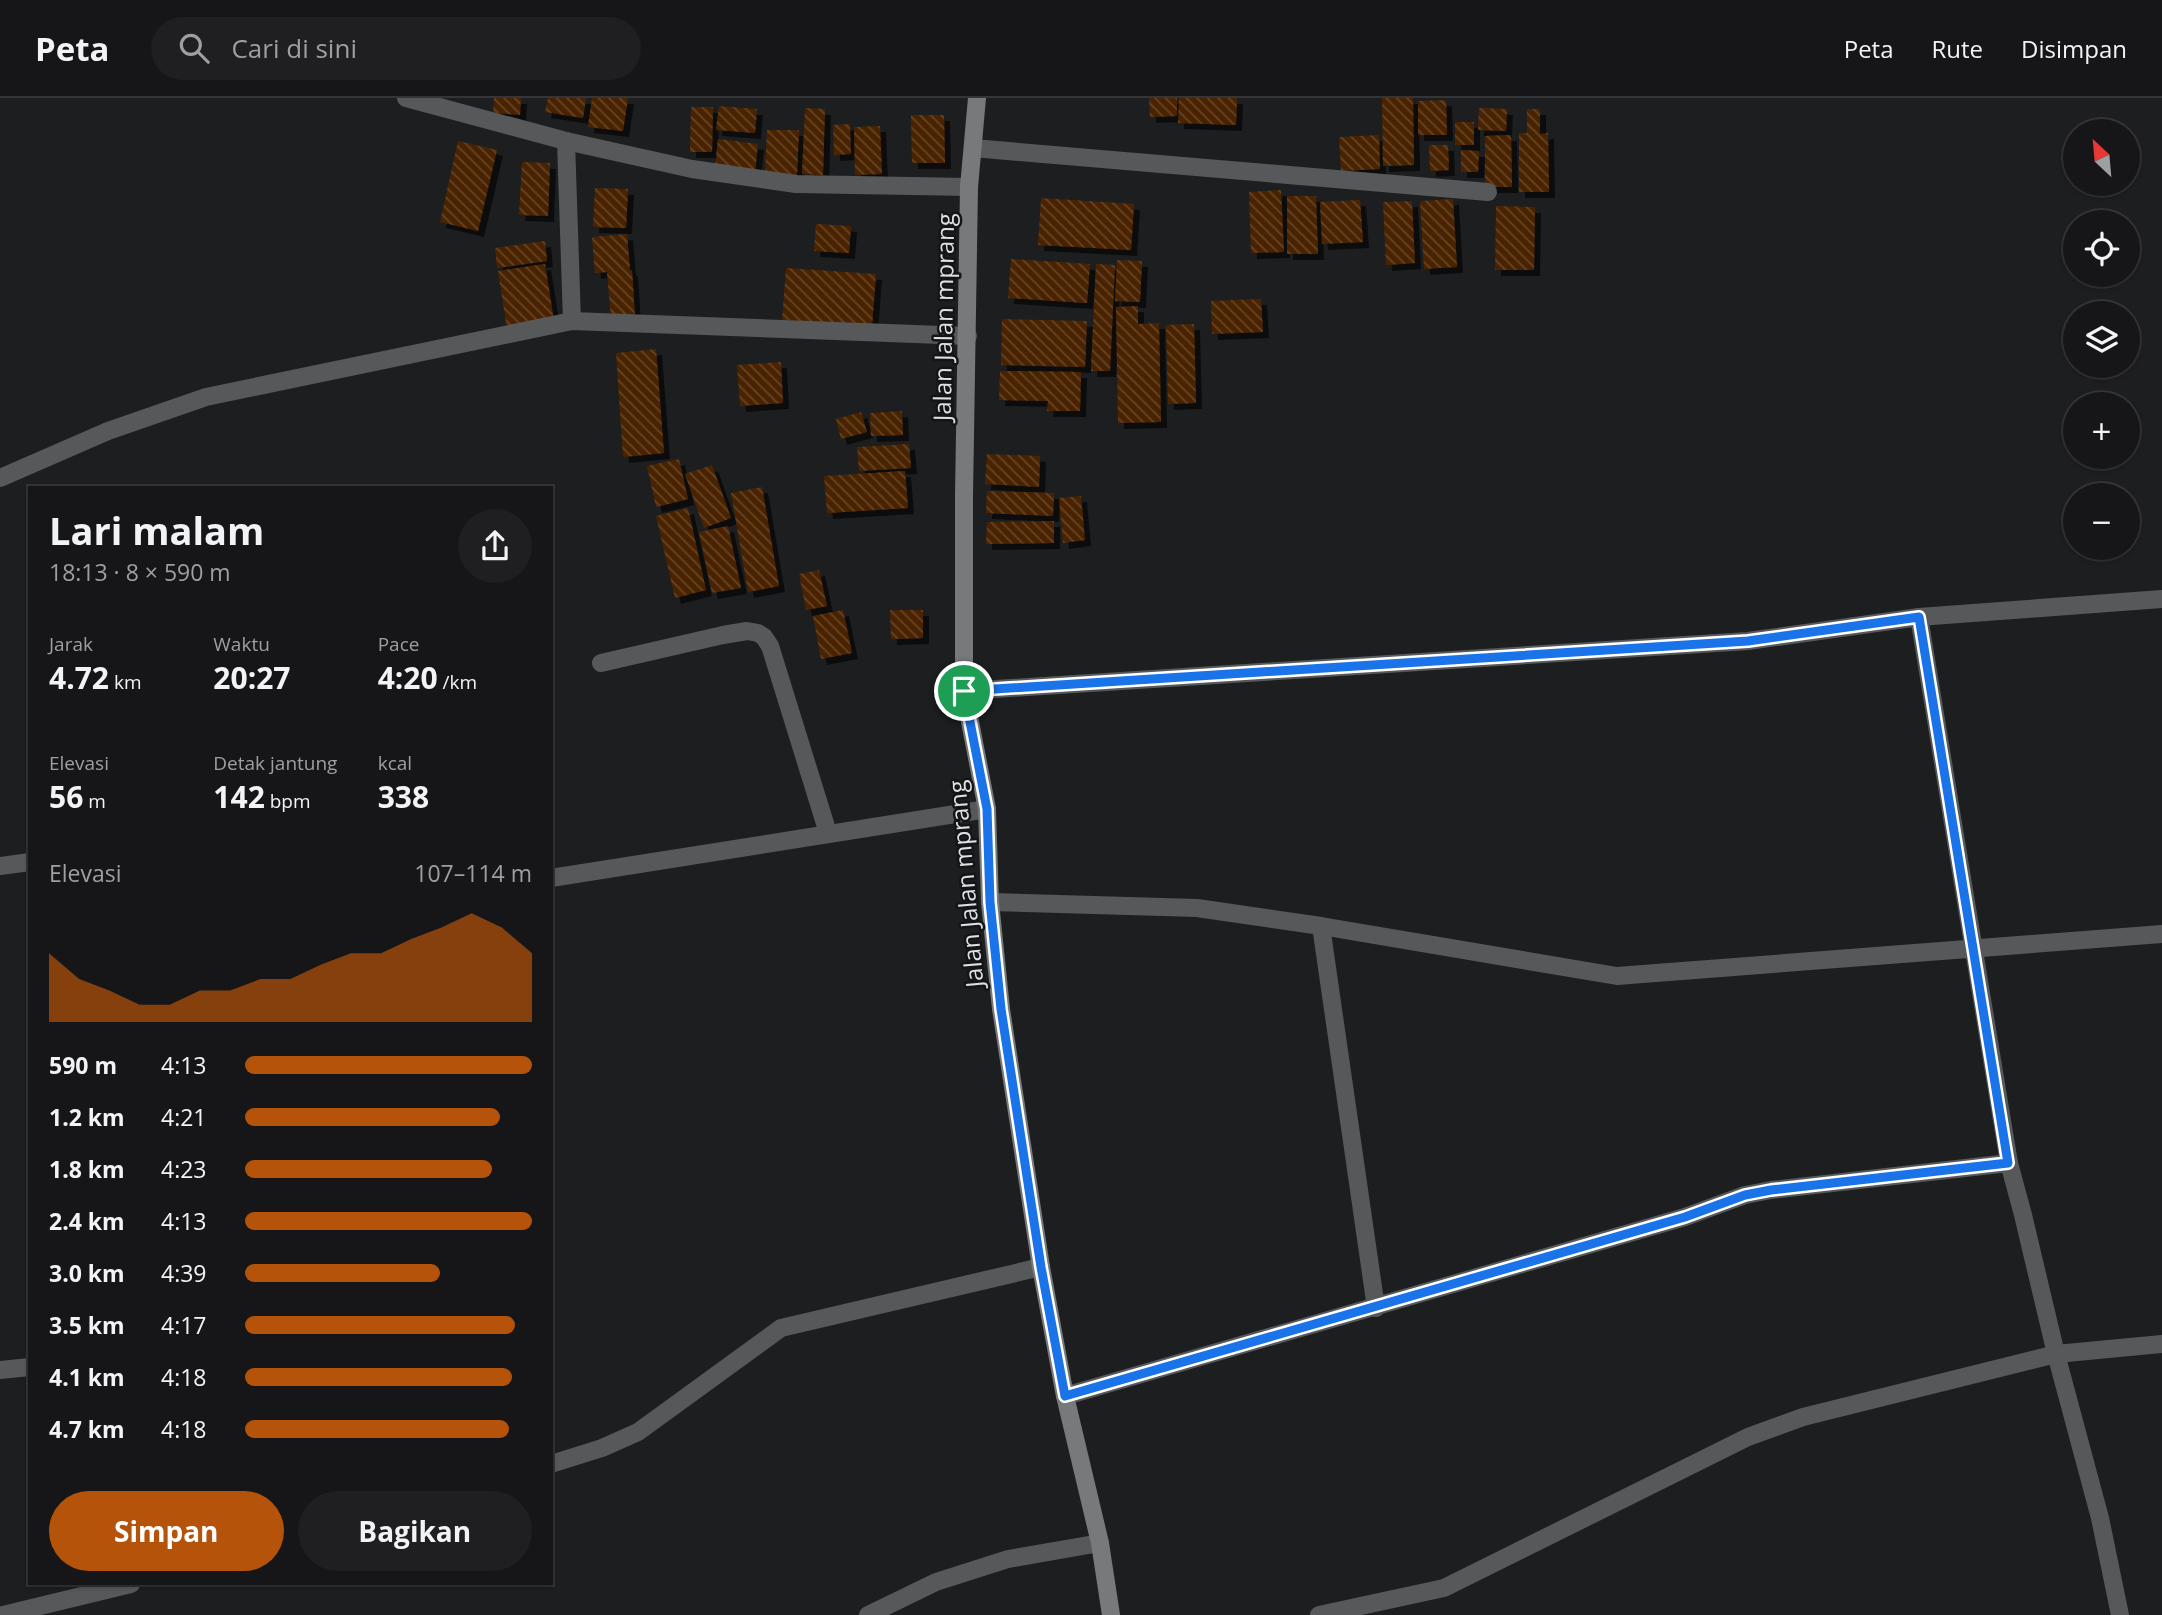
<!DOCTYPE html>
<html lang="id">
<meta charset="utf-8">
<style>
:root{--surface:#161618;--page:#1f1f21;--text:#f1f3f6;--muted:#9e9fa2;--line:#353537;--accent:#b45309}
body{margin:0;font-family:"Open Sans",sans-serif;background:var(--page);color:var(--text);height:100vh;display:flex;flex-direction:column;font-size:26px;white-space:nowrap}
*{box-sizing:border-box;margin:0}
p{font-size:23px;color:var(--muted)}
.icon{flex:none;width:38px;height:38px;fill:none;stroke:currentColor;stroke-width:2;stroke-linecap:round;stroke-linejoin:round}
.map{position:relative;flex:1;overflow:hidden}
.drawer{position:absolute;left:28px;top:388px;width:525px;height:1099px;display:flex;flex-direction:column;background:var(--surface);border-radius:0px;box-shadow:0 2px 5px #0004,0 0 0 2px var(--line)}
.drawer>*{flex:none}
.needle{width:46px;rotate:334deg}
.buttons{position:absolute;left:2063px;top:21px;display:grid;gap:14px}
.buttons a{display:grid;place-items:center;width:77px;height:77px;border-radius:50%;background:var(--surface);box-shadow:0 2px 5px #0004,0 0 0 2px var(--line);font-size:35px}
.pin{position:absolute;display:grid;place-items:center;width:60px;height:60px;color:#fff;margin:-30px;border:4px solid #fff;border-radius:50%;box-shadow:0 2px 7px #0007}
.round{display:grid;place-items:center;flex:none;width:74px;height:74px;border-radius:37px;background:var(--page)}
.overview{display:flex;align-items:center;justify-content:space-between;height:119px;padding:0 21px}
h1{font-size:38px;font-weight:700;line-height:52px}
.metrics{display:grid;grid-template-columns:repeat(3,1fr);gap:10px;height:119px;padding:7px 21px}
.metrics div{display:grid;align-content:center}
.metrics b{font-size:30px;font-weight:700}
.metrics small{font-size:19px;font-weight:400}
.metrics p{font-size:19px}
.chart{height:196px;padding:14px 21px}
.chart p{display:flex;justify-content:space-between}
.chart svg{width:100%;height:126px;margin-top:7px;fill:var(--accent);opacity:.7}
.cta{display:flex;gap:14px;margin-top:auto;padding:14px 21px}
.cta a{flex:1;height:80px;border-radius:42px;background:var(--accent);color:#fff;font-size:28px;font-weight:700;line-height:80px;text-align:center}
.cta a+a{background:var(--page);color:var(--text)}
ul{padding:0 21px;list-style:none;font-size:23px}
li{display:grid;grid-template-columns:112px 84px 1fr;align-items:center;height:52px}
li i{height:18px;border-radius:9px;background:var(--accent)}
header{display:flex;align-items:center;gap:42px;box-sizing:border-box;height:98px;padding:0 35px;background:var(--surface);border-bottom:2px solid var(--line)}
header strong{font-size:33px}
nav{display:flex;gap:38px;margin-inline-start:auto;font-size:24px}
.search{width:490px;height:63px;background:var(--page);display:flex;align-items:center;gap:18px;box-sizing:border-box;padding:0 24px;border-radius:38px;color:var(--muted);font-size:26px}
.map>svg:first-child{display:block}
.building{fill:url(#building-back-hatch);filter:url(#shadow)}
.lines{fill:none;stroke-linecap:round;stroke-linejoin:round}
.street{stroke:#575859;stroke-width:18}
.secondary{stroke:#77797a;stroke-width:18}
.route-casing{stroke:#fff;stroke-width:14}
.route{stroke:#1a73e8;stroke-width:9}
.labels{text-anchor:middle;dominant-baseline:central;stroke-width:5;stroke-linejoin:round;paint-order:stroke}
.street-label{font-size:24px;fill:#dfe0e1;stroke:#131517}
</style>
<header>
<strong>Peta</strong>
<div class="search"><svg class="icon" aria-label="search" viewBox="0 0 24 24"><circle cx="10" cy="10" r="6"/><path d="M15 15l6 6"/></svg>Cari di sini</div>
<nav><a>Peta</a><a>Rute</a><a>Disimpan</a></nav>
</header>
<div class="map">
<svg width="2162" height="1517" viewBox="0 0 2162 1517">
<defs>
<pattern id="building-back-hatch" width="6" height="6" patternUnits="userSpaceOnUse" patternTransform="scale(1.75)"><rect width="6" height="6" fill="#4b2401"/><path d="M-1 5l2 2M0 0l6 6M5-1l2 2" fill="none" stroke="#644426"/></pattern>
<filter id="shadow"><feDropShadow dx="6" dy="6" stdDeviation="0" flood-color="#0009"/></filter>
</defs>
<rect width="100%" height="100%" fill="#1d1e20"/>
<g class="building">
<polygon points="494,0 521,0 520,17 493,15"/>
<polygon points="548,0 586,0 583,20 545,14"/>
<polygon points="592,0 628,0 623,33 588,29"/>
<polygon points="1149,0 1177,0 1177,18 1150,19"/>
<polygon points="1179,0 1237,0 1236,27 1178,25"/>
<polygon points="1382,0 1413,0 1414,67 1383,68"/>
<polygon points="1446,2 1447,37 1418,37 1418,3"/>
<polygon points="719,8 757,11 755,35 716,32"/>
<polygon points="691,9 713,9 712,54 690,54"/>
<polygon points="805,10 825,11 823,77 802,76"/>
<polygon points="1479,10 1507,11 1506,33 1478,32"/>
<polygon points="1527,11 1540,11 1540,36 1548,35 1549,94 1519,94 1519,35 1527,35"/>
<polygon points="911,17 944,17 945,65 912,65"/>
<rect x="1455" y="24" width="19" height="23"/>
<polygon points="850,26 851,56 834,57 833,27"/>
<polygon points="880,28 882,76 855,77 854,29"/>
<polygon points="767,32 799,32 797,77 765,76"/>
<polygon points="1379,37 1380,71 1341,73 1339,39"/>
<polygon points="1511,37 1512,89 1485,89 1485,38"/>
<polygon points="718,41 758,46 755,74 715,69"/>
<polygon points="458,43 497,52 478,133 440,124"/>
<polygon points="1429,47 1448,47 1449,72 1430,73"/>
<polygon points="1461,52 1479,53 1478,74 1461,74"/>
<polygon points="522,64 550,65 548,118 519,117"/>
<polygon points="595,90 628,91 626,130 593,129"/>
<polygon points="1281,92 1284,154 1251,155 1249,94"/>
<polygon points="1287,98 1316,98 1318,156 1287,156"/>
<polygon points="1041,100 1134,106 1131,152 1038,147"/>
<polygon points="1453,101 1457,169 1424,171 1420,103"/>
<polygon points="1360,102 1363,144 1322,146 1320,104"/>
<polygon points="1412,103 1415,165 1386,167 1383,104"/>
<polygon points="1496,108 1535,109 1534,172 1495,172"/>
<polygon points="816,126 851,128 849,155 814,153"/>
<polygon points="627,136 630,172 632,172 635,219 611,221 607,174 595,175 592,139"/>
<polygon points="545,143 547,163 497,170 495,150"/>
<polygon points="1011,161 1090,166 1087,205 1008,200"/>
<polygon points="1117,162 1142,163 1140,204 1115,203"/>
<polygon points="545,166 554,223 507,231 498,173"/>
<polygon points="1096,166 1115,167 1110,273 1091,273"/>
<polygon points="786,170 876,176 872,228 782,222"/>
<polygon points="1261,201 1263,234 1212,236 1211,203"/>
<polygon points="1138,208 1138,226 1159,225 1161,324 1118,325 1116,209"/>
<polygon points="1002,221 1087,223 1085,269 1001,267"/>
<polygon points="1194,226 1196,305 1168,306 1166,227"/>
<polygon points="656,251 664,355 623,359 616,255"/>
<polygon points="781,264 783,305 740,308 737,267"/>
<polygon points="1000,273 1081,274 1080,313 1047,313 1048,303 999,302"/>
<polygon points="902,313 903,337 871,338 870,315"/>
<polygon points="861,314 867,334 841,341 836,321"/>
<polygon points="909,346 911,370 859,373 857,349"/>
<polygon points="987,356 1040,358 1039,389 985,386"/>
<polygon points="679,361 688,401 656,409 647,368"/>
<polygon points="712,367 731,420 704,430 685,376"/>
<polygon points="905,373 908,410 827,415 824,378"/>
<polygon points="762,389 779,488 748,494 731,395"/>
<polygon points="987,393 1054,395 1053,418 986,415"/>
<polygon points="1081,398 1085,442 1063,445 1059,400"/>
<polygon points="688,410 706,492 675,500 656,418"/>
<polygon points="1054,423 1054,445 986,446 987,424"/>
<polygon points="728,428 741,490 712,495 699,434"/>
<polygon points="819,472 827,508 806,512 799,476"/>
<polygon points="843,512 852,555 821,561 813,518"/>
<polygon points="890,512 923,512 923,540 891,541"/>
</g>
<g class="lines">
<g class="street">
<polyline points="406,0 566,43 692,71 796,86 969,89"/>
<polyline points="566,43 572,223"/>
<polyline points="973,50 1488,94"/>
<polyline points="0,380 108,333 206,299 572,223 968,238"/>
<polyline points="1919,519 2009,1065 2023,1117 2056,1256 2100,1420 2120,1517"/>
<polyline points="601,565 723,537 747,533 758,535 764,539 770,548 828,735"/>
<polyline points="964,593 1748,543 1919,519 2162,501"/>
<polyline points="0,768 30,764"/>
<polyline points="551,780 987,711"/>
<polyline points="990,804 1197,810 1321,828 1617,878 2162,836"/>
<polyline points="1321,828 1376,1210"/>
<polyline points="0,1272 30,1269"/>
<polyline points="1065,1298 1685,1119 1745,1097 1771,1092 2009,1065"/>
<polyline points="551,1366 602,1350 638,1334 781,1230 1041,1169"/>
<polyline points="3,1517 131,1486"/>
<polyline points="868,1517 936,1484 1008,1461 1100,1445"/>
<polyline points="1319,1517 1444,1490 1748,1339 1803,1319 2056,1256 2162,1246"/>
</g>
<polyline class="secondary" points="977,0 969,89 964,398 964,593 987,711 990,804 1001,911 1041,1169 1065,1298 1100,1445 1111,1517"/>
</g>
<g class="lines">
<g class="route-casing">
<polygon id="route" points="1919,519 2008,1065 1771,1092 1745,1097 1685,1119 1065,1298 1041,1169 1001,911 990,804 987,711 964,593 1748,543"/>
</g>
<use href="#route" class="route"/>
</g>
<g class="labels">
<g class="street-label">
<text transform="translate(943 219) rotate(-89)">Jalan Jalan mprang</text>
<text transform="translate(965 786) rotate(-95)">Jalan Jalan mprang</text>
</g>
</g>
</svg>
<div class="buttons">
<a><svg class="needle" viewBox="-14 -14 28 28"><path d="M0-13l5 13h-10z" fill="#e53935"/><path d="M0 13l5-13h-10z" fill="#9e9fa2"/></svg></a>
<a><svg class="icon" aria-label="locate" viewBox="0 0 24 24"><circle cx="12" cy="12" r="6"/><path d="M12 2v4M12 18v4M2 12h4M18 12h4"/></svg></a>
<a><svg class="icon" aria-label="layers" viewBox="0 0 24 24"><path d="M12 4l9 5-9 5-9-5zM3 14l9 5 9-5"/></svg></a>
<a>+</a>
<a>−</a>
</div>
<div class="pin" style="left:964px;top:593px;background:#1e9e55"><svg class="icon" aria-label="arrive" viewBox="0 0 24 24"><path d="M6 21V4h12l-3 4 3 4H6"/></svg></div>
<section class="drawer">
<div class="overview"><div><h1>Lari malam</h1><p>18:13 · 8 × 590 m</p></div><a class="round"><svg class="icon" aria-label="share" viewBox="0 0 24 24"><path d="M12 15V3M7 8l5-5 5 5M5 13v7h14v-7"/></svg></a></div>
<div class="metrics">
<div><p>Jarak</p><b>4.72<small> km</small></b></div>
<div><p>Waktu</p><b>20:27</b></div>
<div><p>Pace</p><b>4:20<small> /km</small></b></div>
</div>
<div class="metrics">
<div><p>Elevasi</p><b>56<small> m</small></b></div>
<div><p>Detak jantung</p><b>142<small> bpm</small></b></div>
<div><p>kcal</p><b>338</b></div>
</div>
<div class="chart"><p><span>Elevasi</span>107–114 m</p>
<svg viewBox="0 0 160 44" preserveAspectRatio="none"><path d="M0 44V20L10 29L20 33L30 38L40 38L50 33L60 33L70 29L80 29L90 24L100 20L110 20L120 15L130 11L140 6L150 11L160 20V44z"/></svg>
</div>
<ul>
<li><b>590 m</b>4:13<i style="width:100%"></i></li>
<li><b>1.2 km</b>4:21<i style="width:89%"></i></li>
<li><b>1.8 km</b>4:23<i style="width:86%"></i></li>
<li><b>2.4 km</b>4:13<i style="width:100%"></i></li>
<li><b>3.0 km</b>4:39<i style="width:68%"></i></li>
<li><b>3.5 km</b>4:17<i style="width:94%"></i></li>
<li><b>4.1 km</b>4:18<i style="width:93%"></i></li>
<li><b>4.7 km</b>4:18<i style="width:92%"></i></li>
</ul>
<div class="cta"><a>Simpan</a><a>Bagikan</a></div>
</section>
</div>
